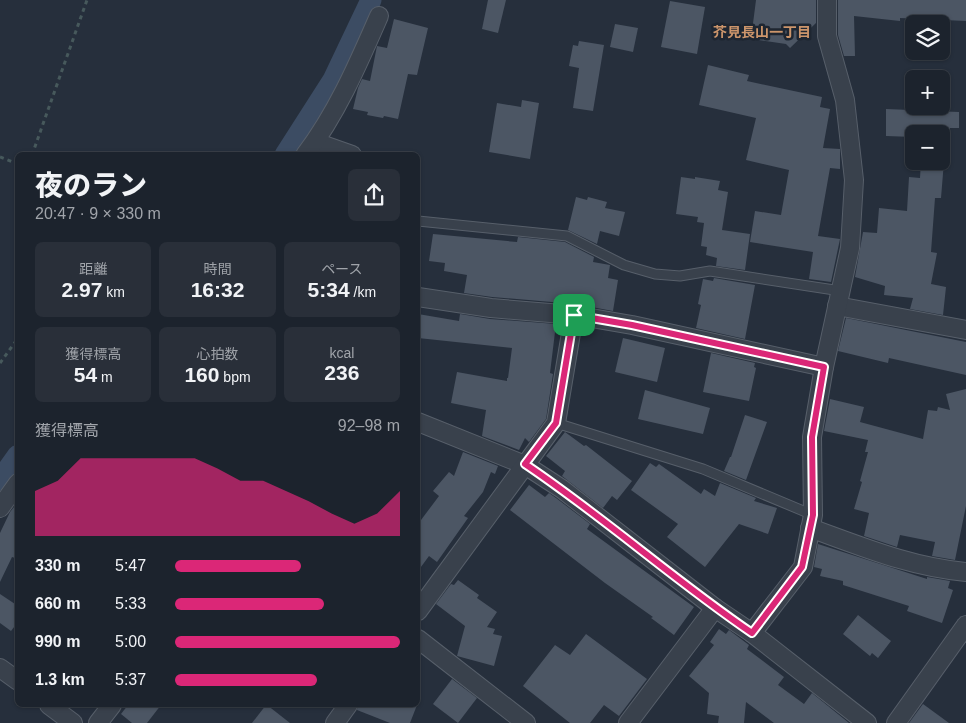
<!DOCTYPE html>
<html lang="ja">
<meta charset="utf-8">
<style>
:root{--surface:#1c232d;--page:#292f39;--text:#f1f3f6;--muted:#a0a4aa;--line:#3a4049;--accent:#db2777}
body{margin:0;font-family:Arial,"Noto Sans JP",sans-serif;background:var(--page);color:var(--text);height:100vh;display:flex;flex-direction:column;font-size:19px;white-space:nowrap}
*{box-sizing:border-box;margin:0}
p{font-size:16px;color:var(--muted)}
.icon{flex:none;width:28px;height:28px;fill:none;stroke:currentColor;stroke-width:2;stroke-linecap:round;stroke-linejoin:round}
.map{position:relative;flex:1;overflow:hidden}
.sheet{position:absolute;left:15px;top:152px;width:405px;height:555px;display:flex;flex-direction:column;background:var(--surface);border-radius:8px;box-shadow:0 1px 4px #0004,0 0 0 1px var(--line)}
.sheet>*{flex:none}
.controls{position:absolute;left:905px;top:15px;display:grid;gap:10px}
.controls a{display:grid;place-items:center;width:45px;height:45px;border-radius:8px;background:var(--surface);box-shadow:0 1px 4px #0004,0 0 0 1px var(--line);font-size:25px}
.pin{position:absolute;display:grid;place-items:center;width:42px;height:42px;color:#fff;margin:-21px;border-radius:10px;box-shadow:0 2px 8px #0006}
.round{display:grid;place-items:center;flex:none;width:52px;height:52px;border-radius:8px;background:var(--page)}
.overview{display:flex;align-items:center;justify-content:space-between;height:85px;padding:0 20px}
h1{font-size:28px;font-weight:800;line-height:38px}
.metrics{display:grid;grid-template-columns:repeat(3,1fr);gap:8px;height:85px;padding:5px 20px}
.metrics div{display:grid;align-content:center;border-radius:8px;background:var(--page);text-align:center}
.metrics b{font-size:21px;font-weight:800}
.metrics small{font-size:14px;font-weight:400}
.metrics p{font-size:14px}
.chart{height:140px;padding:10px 20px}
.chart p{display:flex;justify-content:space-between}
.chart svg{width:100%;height:90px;margin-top:5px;fill:var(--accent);opacity:.7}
ul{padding:0 20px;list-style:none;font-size:16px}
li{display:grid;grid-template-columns:80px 60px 1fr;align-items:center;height:38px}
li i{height:12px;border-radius:6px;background:var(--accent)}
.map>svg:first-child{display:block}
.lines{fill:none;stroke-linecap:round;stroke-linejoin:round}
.canal{stroke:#3c4c63;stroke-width:21}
.building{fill:#4c5664}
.service-casing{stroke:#575f6a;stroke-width:11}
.minor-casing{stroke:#575f6a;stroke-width:20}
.path{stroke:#47595c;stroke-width:3;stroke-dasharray:4 4;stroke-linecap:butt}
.service{stroke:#39414c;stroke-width:9}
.minor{stroke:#39414c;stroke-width:18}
.route-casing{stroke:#fff;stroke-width:10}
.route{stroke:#db2777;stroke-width:6}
.labels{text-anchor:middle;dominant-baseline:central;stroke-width:5;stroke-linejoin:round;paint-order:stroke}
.neighbourhood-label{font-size:14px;font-weight:bold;fill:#cc956b;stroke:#1e2631}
</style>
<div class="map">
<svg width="966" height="723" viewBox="0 0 966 723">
<rect width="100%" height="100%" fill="#262f3c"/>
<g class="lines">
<g class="canal">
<polyline points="285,155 333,80 371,0"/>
<polyline points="0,480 18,455"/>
</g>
</g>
<g class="building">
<polygon points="488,0 506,0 498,33 482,29"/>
<polygon points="756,0 816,0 816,23 790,48 786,44 751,39"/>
<polygon points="838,0 966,0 966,21 900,18 900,21 854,16 855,56 844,56 838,35"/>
<polygon points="670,1 705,7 697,54 661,47"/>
<polygon points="394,19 428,28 417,75 408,74 398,119 384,116 383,118 367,115 368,112 353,109 358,88 362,79 370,81 377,46 387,48"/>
<polygon points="615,24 638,28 633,52 610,47"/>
<polygon points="579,41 604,45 593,111 573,108 579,68 569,66 573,45 578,46"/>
<polygon points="708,65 749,75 747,81 822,97 820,107 830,109 823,148 840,149 840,169 830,168 818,236 840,239 831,282 809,279 813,252 750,242 755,211 781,215 789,170 746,160 756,118 699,105"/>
<polygon points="522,100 539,103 530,159 489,152 497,103 521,107"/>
<polygon points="886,109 959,112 959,128 950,128 950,137 946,137 941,198 935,198 931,252 937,253 931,284 946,287 943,315 910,309 913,298 884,295 885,286 855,277 863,232 877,233 879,208 907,211 909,177 920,178 921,161 941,161 941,134 914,134 914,137 886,136"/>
<polygon points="681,177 695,179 695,177 720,181 718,190 728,192 722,230 750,234 745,270 716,266 717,258 706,255 707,247 701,246 704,223 697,222 698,217 676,214"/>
<polygon points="576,197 587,200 588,197 607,202 605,208 625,212 619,236 600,231 597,244 568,230"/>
<polygon points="433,234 517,242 518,237 565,242 594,257 593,262 610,265 608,278 618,280 613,311 575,304 492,297 464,293 467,275 444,271 445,263 429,261"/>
<polygon points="714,278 755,285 745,339 696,328 701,305 698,304 703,279 713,281"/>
<polygon points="418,314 459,321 460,314 490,319 556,324 550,373 553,374 546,419 529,442 525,438 519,450 482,436 486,410 451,403 457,372 507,381 507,378 508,378 512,348 418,338"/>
<polygon points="846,318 966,342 966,375 889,358 888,363 838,351"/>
<polygon points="623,338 665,348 657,382 615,372"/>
<polygon points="711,353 755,363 754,367 756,368 749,401 703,392"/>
<polygon points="966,389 966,506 955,560 932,556 935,542 900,535 897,547 864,536 869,513 854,509 862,482 860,481 868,452 865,452 868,440 824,431 830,399 864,407 860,422 923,439 928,410 937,411 938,407 950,410 946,394"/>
<polygon points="645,390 710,408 703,434 638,419"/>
<polygon points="745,415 767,422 746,480 724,471 730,457 731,457"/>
<polygon points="565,432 584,446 586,445 632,481 617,500 612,496 603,508 562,476 565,471 546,456"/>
<polygon points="463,452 498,466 495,474 491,472 483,492 464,516 468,518 437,562 429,556 418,571 418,524 439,496 433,491 449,472 454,476"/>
<polygon points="650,463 656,467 659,464 701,494 704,489 715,496 720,483 756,498 754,501 777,508 768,534 739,524 705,567 667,537 678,524 631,490"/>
<polygon points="529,485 545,497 549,493 556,498 590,524 587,529 694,607 674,635 651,618 653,617 605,583 510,510"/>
<polygon points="18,502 18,559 12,557 0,582 0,533 10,512"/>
<polygon points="818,544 927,579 927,577 950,581 948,588 953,590 942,623 907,611 909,606 843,585 843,581 820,576 822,569 814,567"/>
<polygon points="458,580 479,595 477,598 497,612 487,627 495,629 493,634 502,636 494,666 457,656 465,626 436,604 451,584 454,585"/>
<polygon points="0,594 18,606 18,622 11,631 0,623"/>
<polygon points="858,615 891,641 878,658 872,653 870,656 843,634"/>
<polygon points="719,629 726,634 729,630 749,645 747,649 784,677 778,685 804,704 812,693 849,723 774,723 746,702 744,723 718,723 719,716 707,714 709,693 689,676 714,645 710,642"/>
<polygon points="586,634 647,679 619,716 604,705 590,723 570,723 523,686 555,645 570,655"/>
<polygon points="452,679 477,698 458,723 433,704"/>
<polygon points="923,704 949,723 909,723"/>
<polygon points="128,705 161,705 147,723 132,723 121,714"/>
<polygon points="266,705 267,705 290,723 252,723"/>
<polygon points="358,705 417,705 410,723 390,723 357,710"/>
</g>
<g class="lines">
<g class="service-casing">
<g id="service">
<polyline points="418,221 567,236 624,265 655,274 680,276 710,271 841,291"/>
<polyline points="556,423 703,469 813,515"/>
</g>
</g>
<g class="minor-casing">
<g id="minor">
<polyline points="315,142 352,155"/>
<path d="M305 155C337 113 358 64 379 16"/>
<polyline points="418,297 491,308 574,315 632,325 824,367"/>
<polyline points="837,306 966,330"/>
<polyline points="418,422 525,465 562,489 715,608 752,633 867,723"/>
<polyline points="0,508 18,483"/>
<path d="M810 528C863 547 910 567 966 572"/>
<polyline points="418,611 556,423 574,315"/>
<polyline points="752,633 803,567 813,515 812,437 824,367 850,248 854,180 845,100 827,36 827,0"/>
<polyline points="418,639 526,723"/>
<polyline points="0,668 18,681"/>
<polyline points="49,705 73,723"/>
<polyline points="98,723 112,705"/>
<polyline points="335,723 348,705"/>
<polyline points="628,723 715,608"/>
<polyline points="896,723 966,625"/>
</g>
</g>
<g class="path">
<polyline points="32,155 87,0"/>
<polyline points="0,157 18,164"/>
<polyline points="0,363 18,338"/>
</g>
<use href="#service" class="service"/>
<use href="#minor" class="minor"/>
</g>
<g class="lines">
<g class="route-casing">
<path id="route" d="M574 315 632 325 824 367 812 437 813 515 802 567 752 633C674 580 604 517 525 464L556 423Z"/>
</g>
<use href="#route" class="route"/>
</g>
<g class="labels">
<g class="neighbourhood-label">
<text x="762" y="32">芥見長山一丁目</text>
</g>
</g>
</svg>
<div class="controls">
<a><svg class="icon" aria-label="layers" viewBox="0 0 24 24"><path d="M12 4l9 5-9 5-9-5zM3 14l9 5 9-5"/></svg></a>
<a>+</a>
<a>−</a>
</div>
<div class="pin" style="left:574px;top:315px;background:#1e9e55"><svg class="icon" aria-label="arrive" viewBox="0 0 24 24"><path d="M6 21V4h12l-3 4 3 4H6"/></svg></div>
<section class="sheet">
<div class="overview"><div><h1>夜のラン</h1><p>20:47 · 9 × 330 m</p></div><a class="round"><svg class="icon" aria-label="share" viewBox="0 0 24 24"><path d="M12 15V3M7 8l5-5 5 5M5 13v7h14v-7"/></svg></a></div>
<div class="metrics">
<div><p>距離</p><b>2.97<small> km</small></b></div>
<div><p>時間</p><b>16:32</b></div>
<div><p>ペース</p><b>5:34<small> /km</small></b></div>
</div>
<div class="metrics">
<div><p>獲得標高</p><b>54<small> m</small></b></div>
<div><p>心拍数</p><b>160<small> bpm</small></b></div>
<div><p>kcal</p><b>236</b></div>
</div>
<div class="chart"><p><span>獲得標高</span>92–98 m</p>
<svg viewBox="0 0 160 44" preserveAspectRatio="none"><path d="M0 44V22L10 17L20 6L30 6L40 6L50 6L60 6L70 6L80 11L90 17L100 17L110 22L120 27L130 33L140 38L150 33L160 22V44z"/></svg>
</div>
<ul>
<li><b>330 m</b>5:47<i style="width:56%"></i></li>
<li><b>660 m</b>5:33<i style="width:66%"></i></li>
<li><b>990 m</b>5:00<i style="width:100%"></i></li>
<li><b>1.3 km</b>5:37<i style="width:63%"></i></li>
</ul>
</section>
</div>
